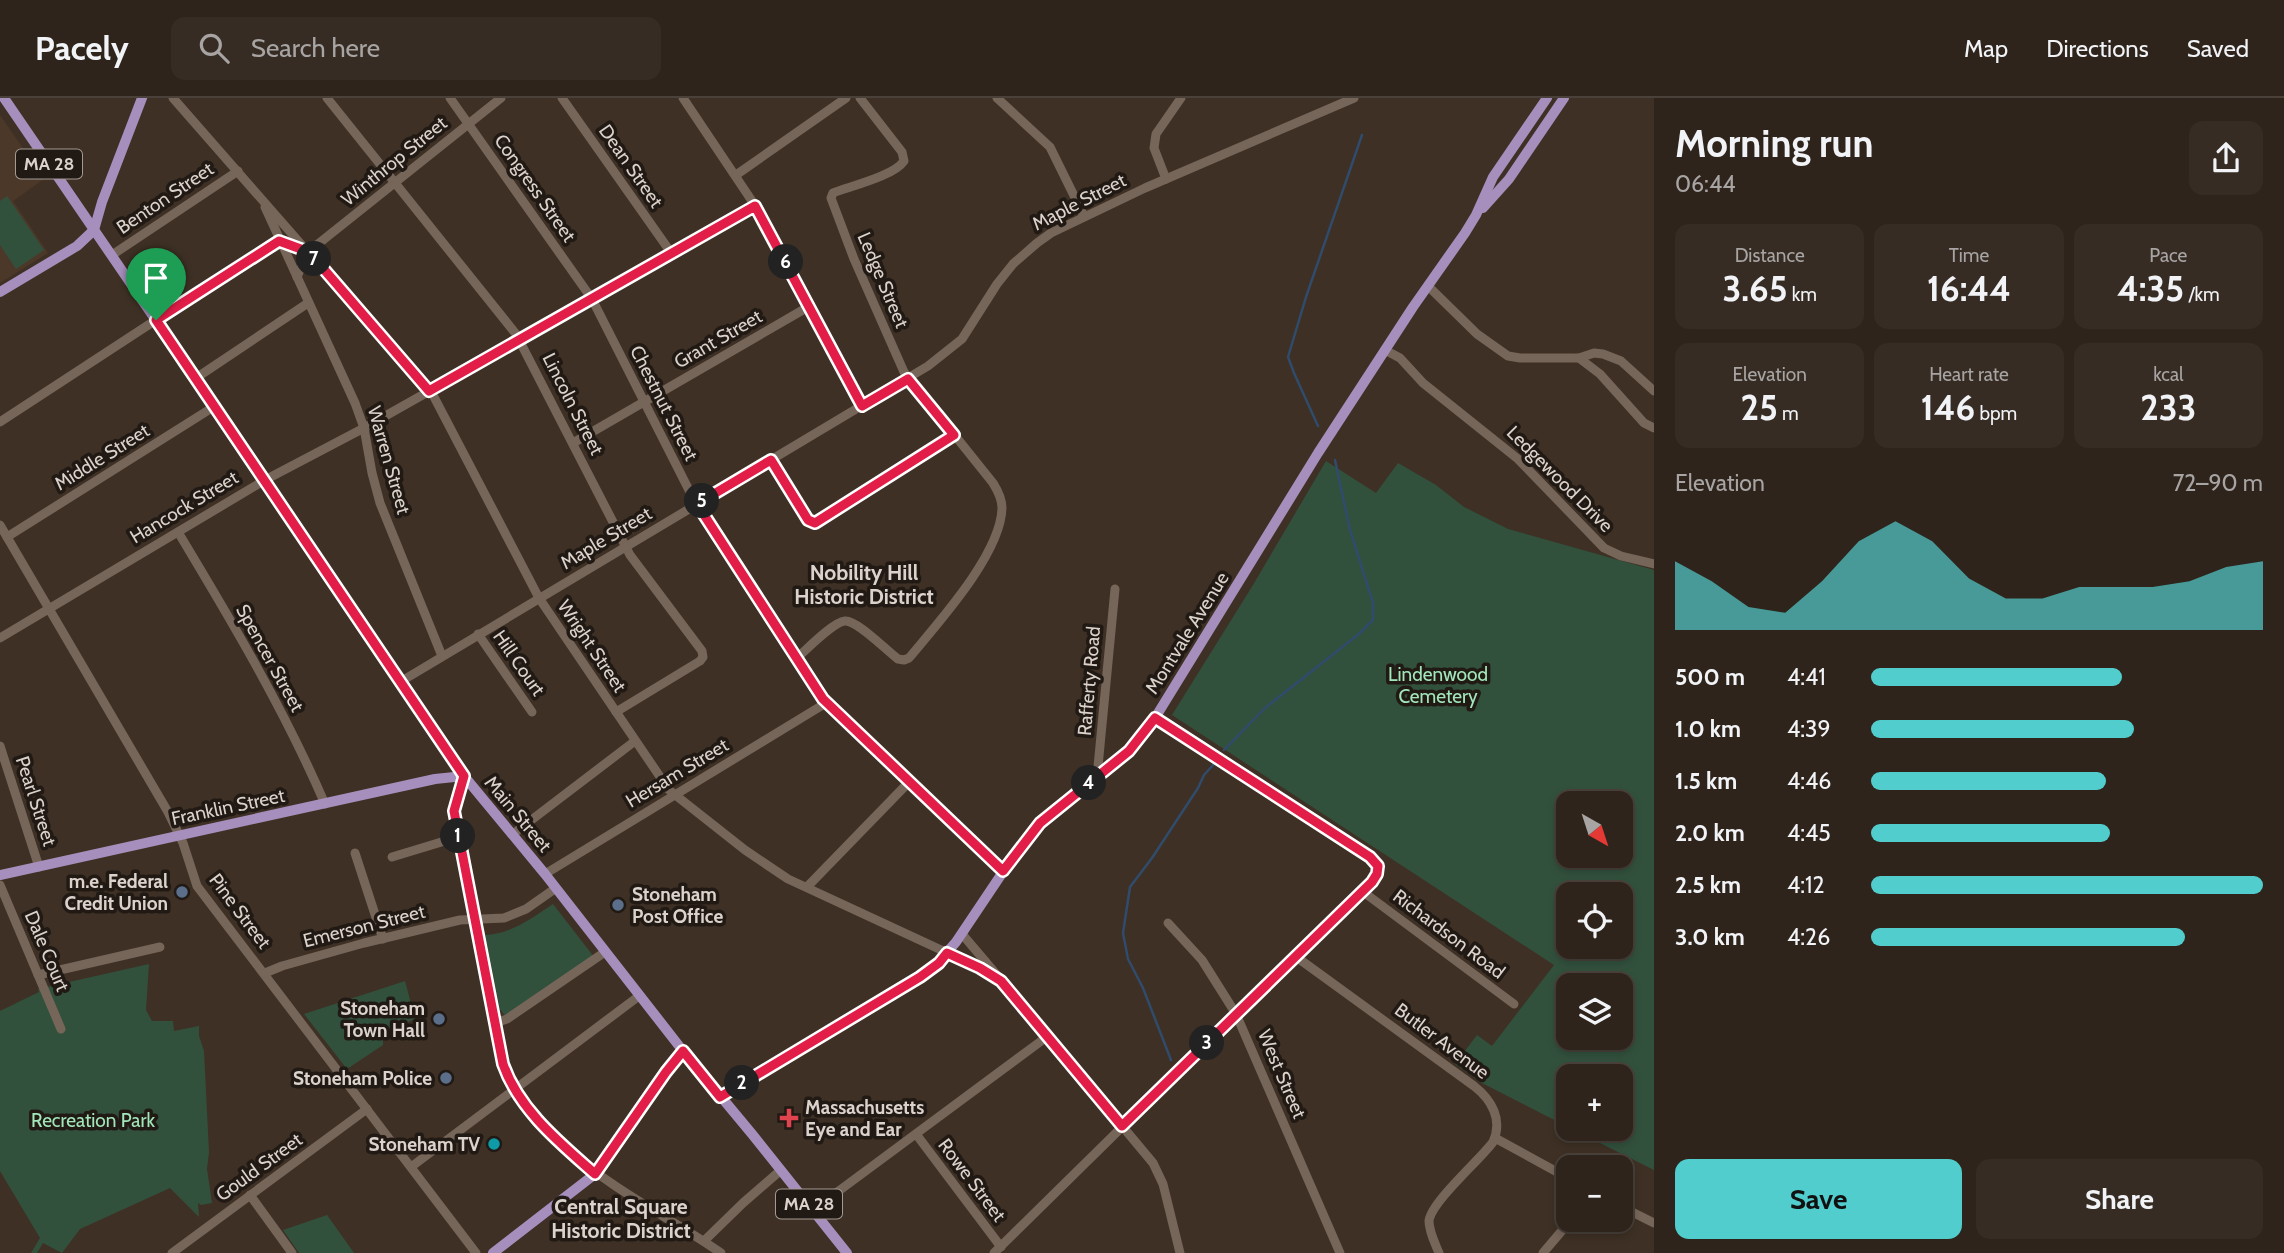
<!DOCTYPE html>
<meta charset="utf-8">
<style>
:root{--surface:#2e241b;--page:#362c24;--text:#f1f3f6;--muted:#a7a4a3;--line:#49413a;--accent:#52cdcd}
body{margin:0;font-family:Cabin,sans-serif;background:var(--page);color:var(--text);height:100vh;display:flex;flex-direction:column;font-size:26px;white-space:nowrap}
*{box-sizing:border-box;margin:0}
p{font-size:23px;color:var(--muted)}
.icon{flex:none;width:38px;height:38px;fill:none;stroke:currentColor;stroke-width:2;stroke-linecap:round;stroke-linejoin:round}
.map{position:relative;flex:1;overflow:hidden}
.details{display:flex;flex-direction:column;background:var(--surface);width:630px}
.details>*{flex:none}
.needle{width:46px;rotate:141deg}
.buttons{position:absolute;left:1556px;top:693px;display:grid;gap:14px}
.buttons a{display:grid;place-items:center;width:77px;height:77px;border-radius:14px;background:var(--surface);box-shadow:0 4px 10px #0003,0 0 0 2px var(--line);font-size:35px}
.pin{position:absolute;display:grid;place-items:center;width:60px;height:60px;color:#fff;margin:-72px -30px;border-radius:50% 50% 50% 0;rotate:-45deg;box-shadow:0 0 7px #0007}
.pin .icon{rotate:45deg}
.km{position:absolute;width:35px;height:35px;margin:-18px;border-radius:50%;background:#222;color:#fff;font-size:19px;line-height:35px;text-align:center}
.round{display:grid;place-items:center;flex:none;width:74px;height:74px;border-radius:14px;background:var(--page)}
.summary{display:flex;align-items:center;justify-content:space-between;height:119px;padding:0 21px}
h1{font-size:38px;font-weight:700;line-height:52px}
.stats{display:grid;grid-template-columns:repeat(3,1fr);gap:10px;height:119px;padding:7px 21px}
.stats div{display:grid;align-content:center;border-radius:14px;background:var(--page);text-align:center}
.stats b{font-size:35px;font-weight:700}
.stats small{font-size:19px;font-weight:400}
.stats p{font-size:19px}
.chart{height:196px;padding:14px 21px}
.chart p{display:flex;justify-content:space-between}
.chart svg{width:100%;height:126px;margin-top:7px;fill:var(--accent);opacity:.7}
.primary-button{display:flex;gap:14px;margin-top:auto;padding:14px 21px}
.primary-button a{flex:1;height:80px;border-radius:14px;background:var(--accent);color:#111;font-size:28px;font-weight:700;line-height:80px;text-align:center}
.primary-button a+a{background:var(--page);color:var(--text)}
ul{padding:0 21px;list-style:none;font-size:23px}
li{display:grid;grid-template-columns:112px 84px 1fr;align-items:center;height:52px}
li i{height:18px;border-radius:9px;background:var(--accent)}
header{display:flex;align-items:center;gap:42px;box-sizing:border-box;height:98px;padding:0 35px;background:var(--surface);border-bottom:2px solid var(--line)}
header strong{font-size:33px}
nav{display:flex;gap:38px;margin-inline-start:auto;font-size:24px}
.search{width:490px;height:63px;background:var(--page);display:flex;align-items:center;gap:18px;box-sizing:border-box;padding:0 24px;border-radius:14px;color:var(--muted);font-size:26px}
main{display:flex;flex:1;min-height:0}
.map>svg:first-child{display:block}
.built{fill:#4c3828}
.green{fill:#32513d;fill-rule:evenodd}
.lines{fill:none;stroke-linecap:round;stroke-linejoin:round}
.stream{stroke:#304b6b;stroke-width:2.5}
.minor{stroke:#766559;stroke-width:9}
.major{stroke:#a68fbd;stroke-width:10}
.route-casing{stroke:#fff;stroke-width:14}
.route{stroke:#e11d48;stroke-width:9}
.service-dot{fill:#5c6f8a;stroke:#201914;stroke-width:2.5}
.health-dot{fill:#e0444e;stroke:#201914;stroke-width:2.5}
.culture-dot{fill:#0f9aa8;stroke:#201914;stroke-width:2.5}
.labels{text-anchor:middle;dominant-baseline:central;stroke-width:7;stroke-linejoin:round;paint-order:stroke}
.shield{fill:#201914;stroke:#a39a94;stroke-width:2}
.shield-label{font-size:18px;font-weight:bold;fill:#dbd2cb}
.street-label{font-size:19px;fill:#dbd2cb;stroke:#201914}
.park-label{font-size:19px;fill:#a2e7ba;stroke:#201914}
.poi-label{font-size:19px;font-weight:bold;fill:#dbd2cb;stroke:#201914;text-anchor:end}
.neighbourhood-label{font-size:21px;font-weight:bold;fill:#dbd2cb;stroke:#201914}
</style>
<header>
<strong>Pacely</strong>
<div class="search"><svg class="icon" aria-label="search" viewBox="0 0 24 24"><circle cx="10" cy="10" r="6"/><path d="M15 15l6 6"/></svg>Search here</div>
<nav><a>Map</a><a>Directions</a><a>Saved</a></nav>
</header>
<main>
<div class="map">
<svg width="1654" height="1155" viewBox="0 0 1654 1155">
<rect width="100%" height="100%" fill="#3e3024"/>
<polygon class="built" points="0,17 44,81 13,103 48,155 0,185"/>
<g class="green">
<polygon points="7,98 44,152 16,171 0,147 0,103"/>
<path d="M1326 363 1376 395 1398 365 1436 387 1464 409 1508 431 1654 472V1072L1572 1031H1620V978H1568V1029L1482 985 1455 966 1477 937 1492 948 1554 867 1172 617 1253 487ZM1568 705H1620V758H1568ZM1568 796H1620V849H1568ZM1568 887H1620V940H1568Z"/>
<path d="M553 806 594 859 505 918 500 911 485 837C511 836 532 820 553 806Z"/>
<polygon points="149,866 146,912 152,923 173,923 174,933 199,928 199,938 204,953 209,1054 207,1071 212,1105 201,1107 198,1105 199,1119 170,1090 80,1131 62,1155 43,1145 37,1155 31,1155 40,1140 0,1073 0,913 39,894 38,891"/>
<polygon points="405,883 415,921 383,935 383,947 347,971 304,916"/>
<polygon points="327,1117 354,1155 299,1155 283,1132"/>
</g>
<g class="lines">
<g class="stream">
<polyline points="1318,328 1294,275 1288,259 1306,199 1362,37"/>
<polyline points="1224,652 1265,610 1360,535 1373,522 1373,505 1350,432 1335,362"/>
<polyline points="1171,962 1143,890 1128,861 1123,835 1130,789 1152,760 1198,690 1204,677 1214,666"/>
</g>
<g class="minor">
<polyline points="173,0 433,297 539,500 669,692 745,752 788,781 980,870 1001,883 1153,1065 1163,1086 1180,1155"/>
<polyline points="327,0 516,236 630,457 702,553 703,559 700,563 616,614"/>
<polyline points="450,0 592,201 692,398 732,463 820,597 1003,773"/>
<polyline points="562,0 672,156"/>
<polyline points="683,0 756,109 862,308"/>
<polyline points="997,0 1050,49 1084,118"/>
<polyline points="736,77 846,0"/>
<polyline points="1166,81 1154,50 1156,36 1181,0"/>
<polyline points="265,109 355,305 364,330 372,375 380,405 442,558"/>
<polyline points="112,157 238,73"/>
<polyline points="297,179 308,154 501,0"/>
<polyline points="1428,188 1477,236 1508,258 1520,260 1579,260 1594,255 1603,256 1621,263 1654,293"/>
<polyline points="1385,252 1400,260 1423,285 1518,361 1604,450 1621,458 1654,466"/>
<polyline points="1579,260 1600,276 1644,325 1654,330"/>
<polyline points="196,280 308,205"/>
<polyline points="0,324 269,148 279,143 307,154"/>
<polyline points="573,345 808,209"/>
<polyline points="771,362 809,422 815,425 954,337"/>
<polyline points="0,427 168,714 183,745 197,788 476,1155"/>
<path d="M178 434C231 522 284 611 325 706"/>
<polyline points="7,439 215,308"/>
<polyline points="478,536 532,614"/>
<polyline points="0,540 265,382 364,330 756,109"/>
<path d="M797 560C806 552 833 524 845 523 857 522 887 553 898 561L904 562 909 560C938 525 1001 456 1002 410 1002 401 998 393 993 385L904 274 854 161 831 100 833 95C851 88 894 78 904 63L902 54 860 0"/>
<polyline points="400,584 928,268 962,241 997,186 1013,166 1037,145 1051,135 1145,90 1354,0"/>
<polyline points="0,648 39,769"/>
<path d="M464 678 454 714 501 958C527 1052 648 1104 721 1155"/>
<polyline points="1097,679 1115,491"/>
<polyline points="513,736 635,643"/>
<polyline points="355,755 383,841"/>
<polyline points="392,759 458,739"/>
<polyline points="545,776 826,605"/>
<polyline points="0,787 61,931"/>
<polyline points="807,789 909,684"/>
<polyline points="1362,793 1514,906"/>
<polyline points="1168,825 1202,862 1236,916 1340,1155"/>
<polyline points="962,836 996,876"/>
<path d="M1295 858 1474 988C1492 1002 1503 1022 1493 1044 1480 1062 1431 1104 1429 1123 1429 1134 1435 1145 1439 1155"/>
<polyline points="265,875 282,868 364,845 460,822 504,820 526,811 556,790"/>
<polyline points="38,877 160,849"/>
<polyline points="495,925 507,921 605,854"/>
<polyline points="916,1036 1001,1149"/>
<polyline points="1495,1040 1568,1080"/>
<polyline points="411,1069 639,898"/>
<polyline points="250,1097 292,1155"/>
<polyline points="1620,1108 1654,1125"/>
<polyline points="813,1112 1048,938"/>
<polyline points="704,1143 743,1105 781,1072"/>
<polyline points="172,1155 367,1011"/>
<polyline points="994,1155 1368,787 1378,774 1377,766 1370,759 1155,620"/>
<polyline points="1543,1155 1571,1122"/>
</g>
<g class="major">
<polyline points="4,0 265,382 464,678 545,776 683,953 752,1036 847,1155"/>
<polyline points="1483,110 1509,81 1564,0"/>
<polyline points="0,194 77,148 94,132 102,104 142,0"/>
<polyline points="0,777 435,681 464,678"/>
<polyline points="720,999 935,868 956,844 1013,759 1040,725 1125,656 1136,646 1155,620 1318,355 1413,209 1465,135 1476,117 1493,79 1547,0"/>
<polyline points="493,1155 595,1076 666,974 683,953"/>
</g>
</g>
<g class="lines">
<g class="route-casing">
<path id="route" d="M755 108 862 308 908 281 954 337 815 425 808 422 771 362 697 406 823 601 1003 773 1040 725 1129 653 1155 620 1370 759 1378 768 1377 776 1372 784 1122 1028 1001 883 980 870 947 855 939 865 920 879 720 999 683 953 666 974 595 1076C560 1045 519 1012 503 966L454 713 464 678 156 222 279 143 309 154 429 293Z"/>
</g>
<use href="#route" class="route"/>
</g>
<g class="service-dot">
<circle cx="182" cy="794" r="7"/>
<circle cx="618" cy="807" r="7"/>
<circle cx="439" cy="921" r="7"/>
<circle cx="446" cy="980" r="7"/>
</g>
<path class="health-dot" d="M785.5 1009.5h7v7h7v7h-7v7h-7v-7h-7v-7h7z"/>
<circle class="culture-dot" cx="494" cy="1046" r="7"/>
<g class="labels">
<g class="shield">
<rect x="16" y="51.5" width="66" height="29" rx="5"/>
<rect x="776" y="1091.5" width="66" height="29" rx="5"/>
</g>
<g class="shield-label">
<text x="49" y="66">MA 28</text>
<text x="809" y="1106">MA 28</text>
</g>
<g class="street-label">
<text transform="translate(394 63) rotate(-39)">Winthrop Street</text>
<text transform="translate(631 68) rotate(55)">Dean Street</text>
<text transform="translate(535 90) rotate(55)">Congress Street</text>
<text transform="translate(165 100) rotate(-34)">Benton Street</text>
<text transform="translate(1079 104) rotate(-27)">Maple Street</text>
<text transform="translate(883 182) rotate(67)">Ledge Street</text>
<text transform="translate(718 241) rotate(-30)">Grant Street</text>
<text transform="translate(664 305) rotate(63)">Chestnut Street</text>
<text transform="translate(573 306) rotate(63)">Lincoln Street</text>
<text transform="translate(102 359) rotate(-32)">Middle Street</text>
<text transform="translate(389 362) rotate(74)">Warren Street</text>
<text transform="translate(1560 381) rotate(45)">Ledgewood Drive</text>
<text transform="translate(184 409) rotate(-31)">Hancock Street</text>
<text transform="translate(606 440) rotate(-31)">Maple Street</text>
<text transform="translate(1187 535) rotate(-58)">Montvale Avenue</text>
<text transform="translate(592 548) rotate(56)">Wright Street</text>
<text transform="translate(270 560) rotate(61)">Spencer Street</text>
<text transform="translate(519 565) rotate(55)">Hill Court</text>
<text transform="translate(1089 583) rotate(-85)">Rafferty Road</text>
<text transform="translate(677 675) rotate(-31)">Hersam Street</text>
<text transform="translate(36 703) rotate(72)">Pearl Street</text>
<text transform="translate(228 709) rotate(-12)">Franklin Street</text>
<text transform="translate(518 716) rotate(50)">Main Street</text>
<text transform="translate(240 813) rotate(53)">Pine Street</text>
<text transform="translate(364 828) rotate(-14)">Emerson Street</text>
<text transform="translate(1449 836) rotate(37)">Richardson Road</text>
<text transform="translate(47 853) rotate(67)">Dale Court</text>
<text transform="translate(1442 943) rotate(37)">Butler Avenue</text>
<text transform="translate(1282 976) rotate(67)">West Street</text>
<text transform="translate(259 1069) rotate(-36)">Gould Street</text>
<text transform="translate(972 1082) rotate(53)">Rowe Street</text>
</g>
<g class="park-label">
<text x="1438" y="576">Lindenwood<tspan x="1438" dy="22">Cemetery</tspan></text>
<text x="93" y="1022">Recreation Park</text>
</g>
<g class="poi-label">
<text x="168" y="783">m.e. Federal<tspan x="168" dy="22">Credit Union</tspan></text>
<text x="632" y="796" text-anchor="start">Stoneham<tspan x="632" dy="22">Post Office</tspan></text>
<text x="425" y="910">Stoneham<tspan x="425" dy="22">Town Hall</tspan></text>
<text x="432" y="980">Stoneham Police</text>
<text x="805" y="1009" text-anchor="start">Massachusetts<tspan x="805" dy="22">Eye and Ear</tspan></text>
<text x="480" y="1046">Stoneham TV</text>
</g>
<g class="neighbourhood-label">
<text x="864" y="474">Nobility Hill<tspan x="864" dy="24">Historic District</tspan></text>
<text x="621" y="1108">Central Square<tspan x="621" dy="24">Historic District</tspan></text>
</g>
</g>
</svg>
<div class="buttons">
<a><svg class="needle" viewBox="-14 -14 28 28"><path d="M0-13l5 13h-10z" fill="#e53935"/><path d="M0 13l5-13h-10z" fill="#a7a4a3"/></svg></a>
<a><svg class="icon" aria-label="locate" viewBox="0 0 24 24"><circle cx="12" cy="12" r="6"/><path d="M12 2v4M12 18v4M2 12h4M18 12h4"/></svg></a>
<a><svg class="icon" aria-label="layers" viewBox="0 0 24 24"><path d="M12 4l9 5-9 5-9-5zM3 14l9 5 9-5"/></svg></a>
<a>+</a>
<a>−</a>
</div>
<div class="pin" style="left:156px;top:222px;background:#1e9e55"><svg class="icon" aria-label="arrive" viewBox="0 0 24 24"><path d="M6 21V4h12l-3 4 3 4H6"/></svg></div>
<b class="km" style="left:458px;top:738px">1</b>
<b class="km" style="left:742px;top:985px">2</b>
<b class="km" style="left:1207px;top:945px">3</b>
<b class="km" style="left:1089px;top:685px">4</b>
<b class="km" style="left:702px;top:403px">5</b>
<b class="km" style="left:786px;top:164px">6</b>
<b class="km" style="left:314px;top:161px">7</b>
</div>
<section class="details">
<div class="summary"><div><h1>Morning run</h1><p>06:44</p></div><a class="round"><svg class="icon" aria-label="share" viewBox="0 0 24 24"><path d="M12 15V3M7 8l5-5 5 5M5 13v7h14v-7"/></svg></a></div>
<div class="stats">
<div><p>Distance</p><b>3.65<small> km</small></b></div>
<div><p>Time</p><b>16:44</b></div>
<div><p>Pace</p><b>4:35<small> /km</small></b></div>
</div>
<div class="stats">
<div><p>Elevation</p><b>25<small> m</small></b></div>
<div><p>Heart rate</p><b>146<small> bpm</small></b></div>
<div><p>kcal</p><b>233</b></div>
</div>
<div class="chart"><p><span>Elevation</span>72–90 m</p>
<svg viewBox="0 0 160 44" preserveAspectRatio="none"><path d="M0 44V20L10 27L20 36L30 38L40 27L50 13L60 6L70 13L80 26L90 33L100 33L110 29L120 29L130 29L140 27L150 22L160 20V44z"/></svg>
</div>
<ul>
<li><b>500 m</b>4:41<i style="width:64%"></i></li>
<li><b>1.0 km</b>4:39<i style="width:67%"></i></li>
<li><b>1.5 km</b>4:46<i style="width:60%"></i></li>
<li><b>2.0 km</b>4:45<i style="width:61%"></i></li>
<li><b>2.5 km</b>4:12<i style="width:100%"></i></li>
<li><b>3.0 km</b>4:26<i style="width:80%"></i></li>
</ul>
<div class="primary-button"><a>Save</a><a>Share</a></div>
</section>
</main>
